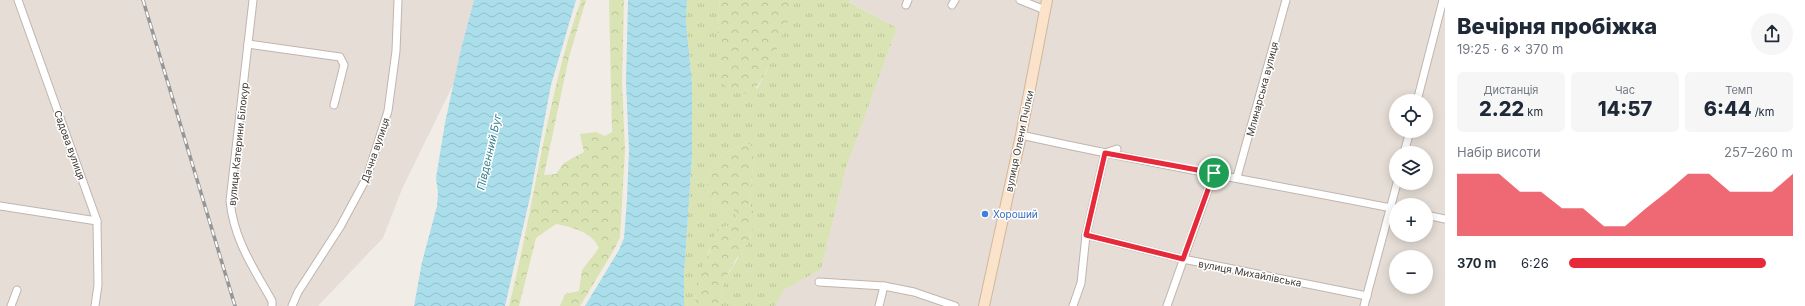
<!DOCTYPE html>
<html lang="uk">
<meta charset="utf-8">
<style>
:root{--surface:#fff;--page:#f6f6f7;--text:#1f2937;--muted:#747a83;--accent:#e72a3a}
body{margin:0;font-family:Inter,sans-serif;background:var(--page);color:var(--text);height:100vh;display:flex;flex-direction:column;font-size:15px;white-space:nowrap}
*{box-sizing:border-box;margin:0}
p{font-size:13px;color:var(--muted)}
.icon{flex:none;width:22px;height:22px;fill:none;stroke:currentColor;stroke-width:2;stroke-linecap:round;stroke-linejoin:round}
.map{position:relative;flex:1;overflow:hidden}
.drawer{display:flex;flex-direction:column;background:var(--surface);width:360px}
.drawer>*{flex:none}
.controls{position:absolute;left:1389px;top:94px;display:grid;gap:8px}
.controls a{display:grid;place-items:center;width:44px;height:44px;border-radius:50%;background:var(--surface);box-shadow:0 2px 10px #0003;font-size:20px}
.pin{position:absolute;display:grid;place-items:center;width:34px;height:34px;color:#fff;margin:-17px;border:2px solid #fff;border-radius:50%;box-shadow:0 1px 4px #0007}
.round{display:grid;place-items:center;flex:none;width:42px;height:42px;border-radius:21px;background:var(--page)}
.overview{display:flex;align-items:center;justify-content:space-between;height:68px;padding:0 12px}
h1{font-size:22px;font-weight:800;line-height:30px}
.stats{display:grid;grid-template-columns:repeat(3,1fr);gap:6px;height:68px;padding:4px 12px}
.stats div{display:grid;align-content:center;border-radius:6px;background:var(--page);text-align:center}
.stats b{font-size:20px;font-weight:800}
.stats small{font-size:11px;font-weight:400}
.stats p{font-size:11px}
.chart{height:112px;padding:8px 12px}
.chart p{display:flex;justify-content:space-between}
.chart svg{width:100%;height:72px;margin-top:4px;fill:var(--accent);opacity:.7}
ul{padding:0 12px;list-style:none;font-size:13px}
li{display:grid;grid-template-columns:64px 48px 1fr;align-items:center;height:30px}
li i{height:10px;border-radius:5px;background:var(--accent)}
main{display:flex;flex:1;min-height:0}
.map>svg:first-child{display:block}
.residential{fill:#e5ddd6;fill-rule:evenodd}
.grass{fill:url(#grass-tufts)}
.forest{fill:url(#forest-crowns)}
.water{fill:url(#water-waves)}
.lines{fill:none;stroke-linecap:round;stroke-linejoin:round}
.street-casing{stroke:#c0b5ae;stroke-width:9}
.secondary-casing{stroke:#d1b79d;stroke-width:12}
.street{stroke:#fff;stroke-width:7}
.secondary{stroke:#fae3ca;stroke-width:10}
.rail-casing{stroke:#969696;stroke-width:3.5}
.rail{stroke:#fff;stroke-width:2;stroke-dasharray:6;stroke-linecap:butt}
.route-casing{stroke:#fff;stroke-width:8}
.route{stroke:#e72a3a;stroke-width:5}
.shop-dot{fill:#3f7fe0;stroke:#fff;stroke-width:1.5}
.labels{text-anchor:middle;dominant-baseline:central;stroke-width:3;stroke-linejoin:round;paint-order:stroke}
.street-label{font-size:10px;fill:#443c37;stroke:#fff}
.shop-label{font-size:10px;fill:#366cbe;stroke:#fff;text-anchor:start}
.water-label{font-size:11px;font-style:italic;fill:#347f90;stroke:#fff}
</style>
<main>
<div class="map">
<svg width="1445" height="306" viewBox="0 0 1445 306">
<defs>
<pattern id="grass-tufts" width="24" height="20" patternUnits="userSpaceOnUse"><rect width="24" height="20" fill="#d9e3b3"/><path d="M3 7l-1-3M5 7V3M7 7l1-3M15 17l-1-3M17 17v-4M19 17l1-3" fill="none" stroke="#bbc49b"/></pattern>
<pattern id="forest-crowns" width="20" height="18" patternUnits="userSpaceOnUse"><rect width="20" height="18" fill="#d9e3b3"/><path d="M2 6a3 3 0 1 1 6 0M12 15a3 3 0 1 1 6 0" fill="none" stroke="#bbc49b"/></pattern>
<pattern id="water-waves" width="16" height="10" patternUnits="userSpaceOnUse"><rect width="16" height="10" fill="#a9deea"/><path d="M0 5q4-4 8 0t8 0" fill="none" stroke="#93bfc9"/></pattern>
</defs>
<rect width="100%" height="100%" fill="#f2ece7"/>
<g class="residential">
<polygon points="0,0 474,0 461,49 455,81 402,189 383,238 318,306 0,306"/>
<path d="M849 0H1445V306H775L784 290 821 269 846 168 897 28 848 1ZM1396 101H1426V131H1396ZM1396 153H1426V183H1396ZM1396 205H1426V235H1396ZM1396 257H1426V287H1396Z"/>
</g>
<path class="grass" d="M687 0H720L717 37 757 89 767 70 795 0H849V2L897 28 846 168 821 269 784 290 775 306H718L724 281 751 237 754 211 751 208 750 201 754 151 749 144C721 147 692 180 717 204 722 210 728 207 734 210L737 218 731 225 719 228C708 256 696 276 695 306H684V275L692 156V84L686 21Z"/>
<g class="forest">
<path d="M581 0H586L569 57 544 175 556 174 564 163 584 152 580 134 596 132 605 136 612 132 609 0H624L622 82 625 150 620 237 615 248 580 306H560L565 294 579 291 582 270 599 248C592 232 572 227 556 224L536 238 519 306H509C535 204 546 99 581 0Z"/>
<path d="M720 0H795C791 16 763 88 750 93 738 94 726 91 721 79L717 37Z"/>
<path d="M749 144 753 147 754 151 750 201 751 208 755 213 752 232 749 242 735 261 724 281 718 306H695L696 287 699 273 710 251 715 232 719 228 731 225 737 218 734 210C728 207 722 210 717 204 692 180 721 147 749 144Z"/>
</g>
<g class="water">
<polygon points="474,0 576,0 551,85 530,197 505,306 414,306 422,262 437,206 438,193 436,178 445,123 461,49"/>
<polygon points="628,0 687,0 686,21 692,84 692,156 684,275 684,306 585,306 619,250 624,238 627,199 629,150 626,82"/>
</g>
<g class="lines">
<g class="street-casing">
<g id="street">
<polyline points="18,0 97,221 98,285 95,306"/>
<path d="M253 0 230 201C234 240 253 267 272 301V306"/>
<polyline points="1020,0 1045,10"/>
<polyline points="906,5 908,0"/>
<polyline points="952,5 955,0"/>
<polyline points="248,44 340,57 344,65 334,105"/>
<polyline points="1417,101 1443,0"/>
<path d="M1021 135C1146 163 1271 184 1396 209"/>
<polyline points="1404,153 1410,131"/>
<polyline points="1237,177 1286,0"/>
<polyline points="0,206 97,221"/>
<polyline points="1426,215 1445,219"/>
<polyline points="1086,235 1183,259 1367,296"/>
<polyline points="819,282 884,286 914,292 955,306"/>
<polyline points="11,306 17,290"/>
<polyline points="292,306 298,292 340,227 367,177 388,111 396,51 398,0"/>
<polyline points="879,306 884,286"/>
<polyline points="1073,306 1081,283 1086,235 1105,153 1117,149"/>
<polyline points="1167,306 1214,173"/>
<polyline points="1364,306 1397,183"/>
</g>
</g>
<g class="secondary-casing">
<polyline id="secondary" points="984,306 1021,135 1047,0"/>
</g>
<use href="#street" class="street"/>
<use href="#secondary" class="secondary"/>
<g class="rail-casing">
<polyline id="rail" points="143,0 235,306"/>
</g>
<use href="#rail" class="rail"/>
</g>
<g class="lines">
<g class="route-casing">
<polygon id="route" points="1105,153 1214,173 1183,259 1086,235"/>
</g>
<use href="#route" class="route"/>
</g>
<circle class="shop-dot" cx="985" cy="214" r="4"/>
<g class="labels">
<g class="street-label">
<text transform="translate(1262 89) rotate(-75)">Млинарська вулиця</text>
<text transform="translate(1019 141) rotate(-78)">вулиця Олени Пчілки</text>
<text transform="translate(238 144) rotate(-84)">вулиця Катерини Білокур</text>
<text transform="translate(70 145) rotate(70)">Садова вулиця</text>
<text transform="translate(375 150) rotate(-71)">Дачна вулиця</text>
<text transform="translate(1250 273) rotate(11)">вулиця Михайлівська</text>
</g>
<g class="shop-label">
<text x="993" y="214">Хороший</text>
</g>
<g class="water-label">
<text transform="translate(489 152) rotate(-77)">Південний Буг</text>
</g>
</g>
</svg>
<div class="controls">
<a><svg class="icon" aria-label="locate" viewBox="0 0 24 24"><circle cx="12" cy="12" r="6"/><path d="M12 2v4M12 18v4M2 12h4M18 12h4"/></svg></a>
<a><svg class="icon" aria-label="layers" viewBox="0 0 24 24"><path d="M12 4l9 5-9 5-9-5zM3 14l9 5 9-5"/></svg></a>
<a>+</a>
<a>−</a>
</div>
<div class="pin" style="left:1214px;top:173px;background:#1e9e55"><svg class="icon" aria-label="arrive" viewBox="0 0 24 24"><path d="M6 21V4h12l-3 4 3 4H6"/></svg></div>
</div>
<section class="drawer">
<div class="overview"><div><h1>Вечірня пробіжка</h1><p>19:25 · 6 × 370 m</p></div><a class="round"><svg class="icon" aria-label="share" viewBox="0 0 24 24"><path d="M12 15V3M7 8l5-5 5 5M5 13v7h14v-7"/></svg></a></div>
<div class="stats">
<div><p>Дистанція</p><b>2.22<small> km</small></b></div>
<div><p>Час</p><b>14:57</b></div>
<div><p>Темп</p><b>6:44<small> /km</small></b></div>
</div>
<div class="chart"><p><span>Набір висоти</span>257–260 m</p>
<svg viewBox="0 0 160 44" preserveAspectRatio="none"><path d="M0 44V6L10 6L20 6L30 17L40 17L50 27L60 27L70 38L80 38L90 27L100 17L110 6L120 6L130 17L140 17L150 17L160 6V44z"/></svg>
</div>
<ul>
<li><b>370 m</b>6:26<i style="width:88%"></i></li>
</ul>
</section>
</main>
